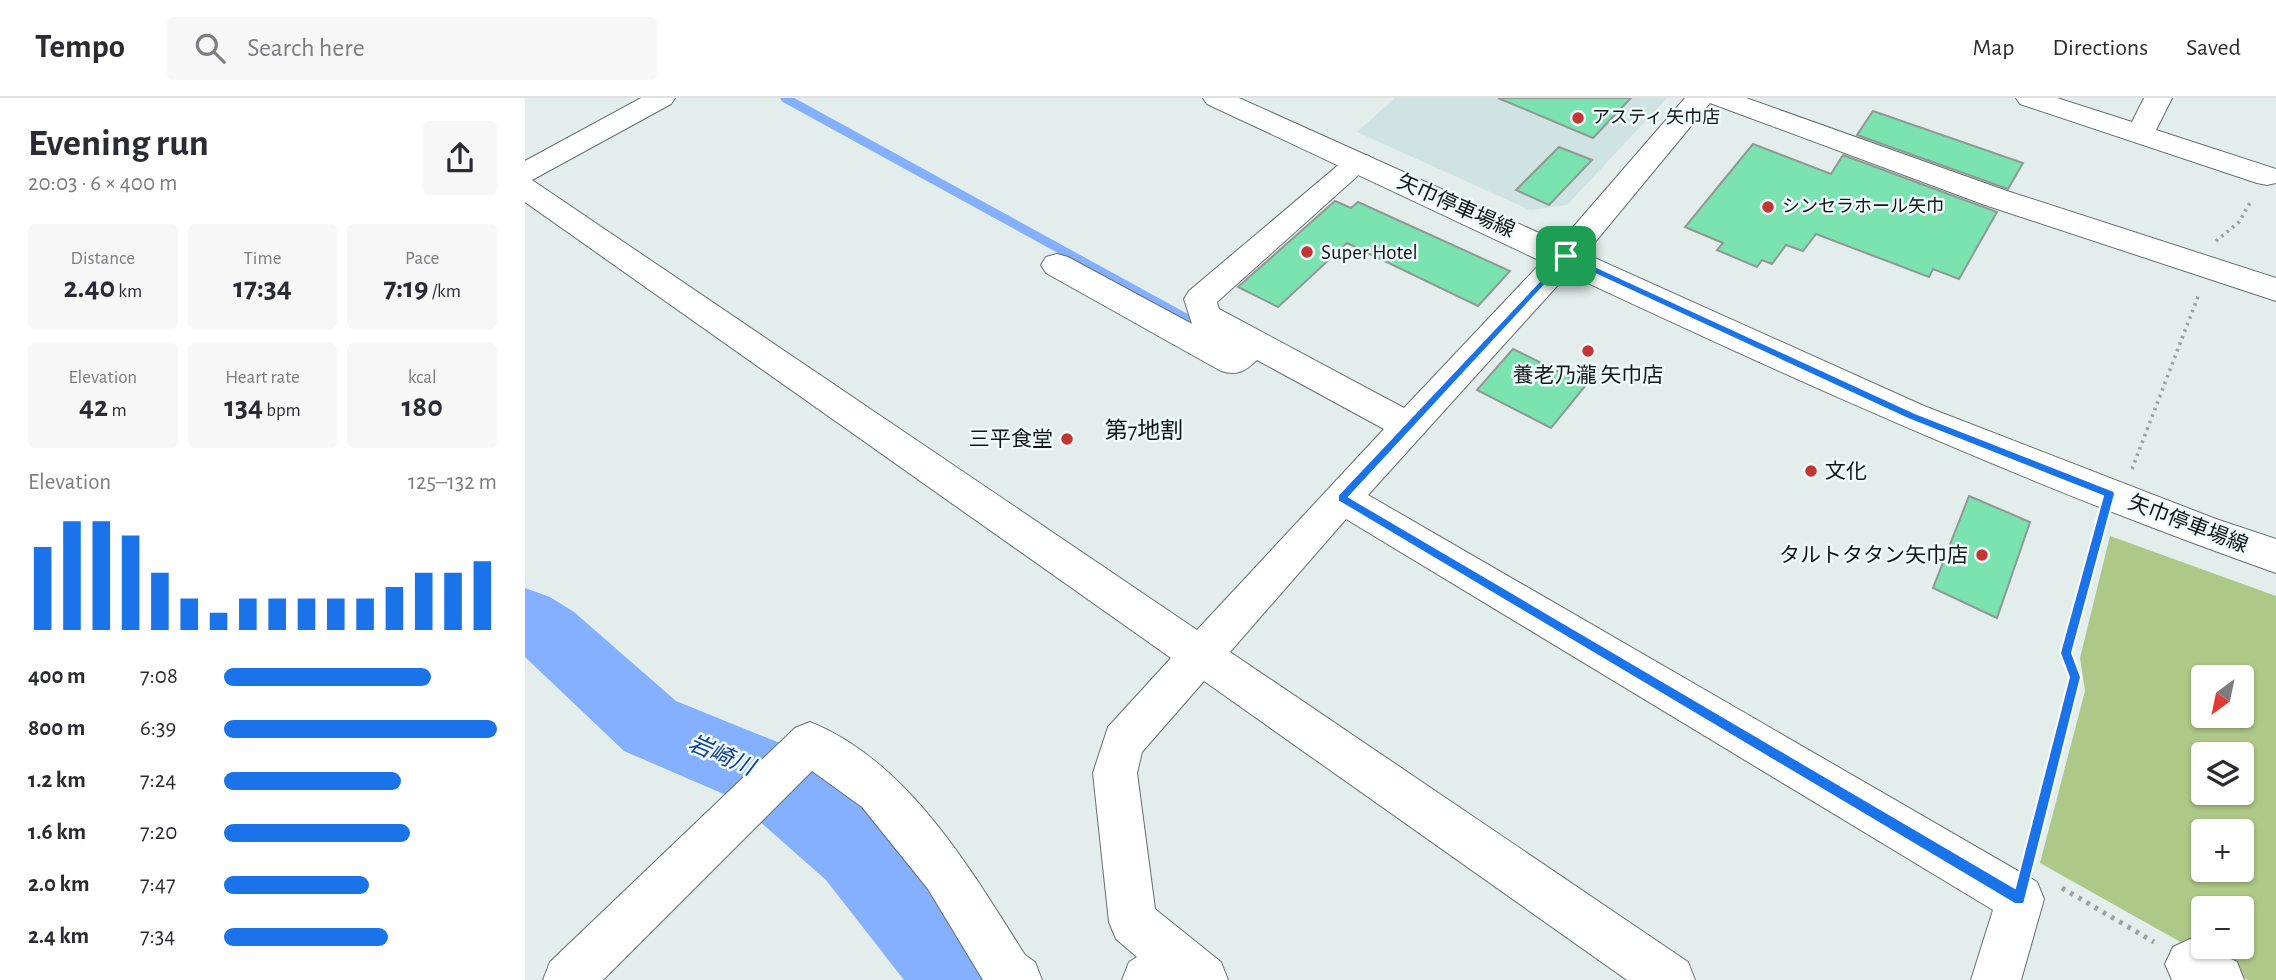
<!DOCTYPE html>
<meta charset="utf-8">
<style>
:root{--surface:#fff;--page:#f7f7f7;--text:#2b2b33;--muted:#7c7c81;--line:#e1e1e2;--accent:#1a73e8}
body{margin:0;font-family:"Alegreya Sans","Noto Sans JP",sans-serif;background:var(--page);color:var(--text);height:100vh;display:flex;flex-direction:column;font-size:26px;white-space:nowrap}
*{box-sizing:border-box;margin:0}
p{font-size:23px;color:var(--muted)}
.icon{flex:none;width:38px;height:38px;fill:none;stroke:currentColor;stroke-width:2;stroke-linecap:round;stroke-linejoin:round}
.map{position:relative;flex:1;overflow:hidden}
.sheet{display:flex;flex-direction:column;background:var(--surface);width:525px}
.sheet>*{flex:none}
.needle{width:46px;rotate:213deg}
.fabs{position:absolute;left:1666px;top:567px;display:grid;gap:14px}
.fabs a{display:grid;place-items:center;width:63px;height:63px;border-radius:7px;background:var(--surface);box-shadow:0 2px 5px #0004;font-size:35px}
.pin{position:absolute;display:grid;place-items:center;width:60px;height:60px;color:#fff;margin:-30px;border-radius:14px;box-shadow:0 4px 10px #0006}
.round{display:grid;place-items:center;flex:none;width:74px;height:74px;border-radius:7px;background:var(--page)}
.overview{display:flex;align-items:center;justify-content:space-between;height:119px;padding:0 28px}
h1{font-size:38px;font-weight:600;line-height:52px}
.stats{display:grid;grid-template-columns:repeat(3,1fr);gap:10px;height:119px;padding:7px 28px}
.stats div{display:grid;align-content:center;border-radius:7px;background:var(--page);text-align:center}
.stats b{font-size:30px;font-weight:600}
.stats small{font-size:19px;font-weight:400}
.stats p{font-size:19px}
.chart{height:196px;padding:14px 28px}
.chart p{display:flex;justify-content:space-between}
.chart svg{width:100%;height:126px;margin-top:7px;stroke:var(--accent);stroke-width:6}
ul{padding:0 28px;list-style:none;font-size:23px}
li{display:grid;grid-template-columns:112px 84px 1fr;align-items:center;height:52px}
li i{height:18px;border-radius:9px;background:var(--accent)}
header{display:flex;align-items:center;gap:42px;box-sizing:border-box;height:98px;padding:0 35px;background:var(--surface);border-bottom:2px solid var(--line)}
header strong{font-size:33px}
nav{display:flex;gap:38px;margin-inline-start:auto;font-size:24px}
.search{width:490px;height:63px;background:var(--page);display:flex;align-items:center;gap:18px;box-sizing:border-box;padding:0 24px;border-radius:7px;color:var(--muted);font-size:26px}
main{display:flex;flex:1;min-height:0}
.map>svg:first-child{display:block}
.built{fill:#cfe3e2}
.green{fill:#adc887;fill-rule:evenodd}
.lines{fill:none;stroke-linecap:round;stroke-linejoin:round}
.stream{stroke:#84b0ff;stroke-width:9}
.river{fill:#84b0ff;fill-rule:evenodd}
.building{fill:#7be3af;stroke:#919994;stroke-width:2}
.minor-casing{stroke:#656f6f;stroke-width:2}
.major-casing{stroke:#656f6f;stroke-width:2}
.path-far1{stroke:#9aa3a2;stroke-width:3.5;stroke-dasharray:2.5 4.5;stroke-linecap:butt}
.path{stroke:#9aa3a2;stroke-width:5;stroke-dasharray:3.5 6;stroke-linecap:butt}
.minor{fill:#fff;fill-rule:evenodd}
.major{fill:#fff;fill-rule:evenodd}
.route{fill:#1a73e8;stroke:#fff;stroke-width:2;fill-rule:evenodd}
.poi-dot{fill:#c43534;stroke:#effafa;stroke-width:2.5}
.labels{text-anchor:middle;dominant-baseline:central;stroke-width:5;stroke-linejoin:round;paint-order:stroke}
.far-poi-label{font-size:18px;fill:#111515;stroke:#effafa;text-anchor:start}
.street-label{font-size:21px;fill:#111515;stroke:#effafa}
.poi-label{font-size:21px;fill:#111515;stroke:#effafa;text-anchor:start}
.neighbourhood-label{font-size:23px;fill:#111515;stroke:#effafa}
.water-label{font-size:23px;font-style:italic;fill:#103f97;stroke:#effafa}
</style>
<header>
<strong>Tempo</strong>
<div class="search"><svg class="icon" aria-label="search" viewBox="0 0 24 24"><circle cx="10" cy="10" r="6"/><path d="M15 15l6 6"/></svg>Search here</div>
<nav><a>Map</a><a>Directions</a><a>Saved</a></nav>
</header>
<main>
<section class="sheet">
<div class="overview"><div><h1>Evening run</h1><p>20:03 · 6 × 400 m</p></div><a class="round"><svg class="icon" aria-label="share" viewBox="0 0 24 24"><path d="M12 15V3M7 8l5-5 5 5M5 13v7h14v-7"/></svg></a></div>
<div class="stats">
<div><p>Distance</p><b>2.40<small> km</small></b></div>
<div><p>Time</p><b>17:34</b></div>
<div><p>Pace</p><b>7:19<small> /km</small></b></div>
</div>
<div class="stats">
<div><p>Elevation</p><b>42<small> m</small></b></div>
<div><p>Heart rate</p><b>134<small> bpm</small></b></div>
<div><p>kcal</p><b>180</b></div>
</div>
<div class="chart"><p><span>Elevation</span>125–132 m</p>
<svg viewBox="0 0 160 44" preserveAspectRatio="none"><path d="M5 44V15M15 44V6M25 44V6M35 44V11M45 44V24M55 44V33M65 44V38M75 44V33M85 44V33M95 44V33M105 44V33M115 44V33M125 44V29M135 44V24M145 44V24M155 44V20"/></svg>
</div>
<ul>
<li><b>400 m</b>7:08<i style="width:76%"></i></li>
<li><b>800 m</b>6:39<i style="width:100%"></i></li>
<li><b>1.2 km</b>7:24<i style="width:65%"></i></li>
<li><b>1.6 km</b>7:20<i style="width:68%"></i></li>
<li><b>2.0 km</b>7:47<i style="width:53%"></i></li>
<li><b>2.4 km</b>7:34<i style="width:60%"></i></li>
</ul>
</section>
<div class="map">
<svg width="1751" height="882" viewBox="0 0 1751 882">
<rect width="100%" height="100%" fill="#e2edec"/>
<polygon class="built" points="870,0 1142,0 1042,107 1005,112 832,34"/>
<path class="green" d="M1585 438 1751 498V882H1723L1515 765 1560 593 1555 560ZM1678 579H1717V618H1678ZM1678 656H1717V695H1678ZM1678 733H1717V772H1678ZM1678 810H1717V849H1678Z"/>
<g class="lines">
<polyline class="stream" points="260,0 677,229"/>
<polygon class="river" points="0,490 25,499 49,514 151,603 262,648 357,726 446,831 468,882 379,882 301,782 208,700 99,653 0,559"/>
</g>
<g class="building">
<polygon points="973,0 1106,0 1068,40"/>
<polygon points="1348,13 1498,65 1483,91 1332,37"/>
<polygon points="1228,46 1306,76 1318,57 1472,114 1434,181 1408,171 1404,179 1291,136 1278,153 1261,147 1247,166 1237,162 1232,169 1192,152 1198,145 1160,129"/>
<polygon points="1034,49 1067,62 1024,107 991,92"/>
<polygon points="810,103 826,110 833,104 985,173 953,208 822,145 753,209 713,189"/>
<polygon points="988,251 1061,287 1026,330 952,292"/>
<polygon points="1444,398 1505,424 1472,520 1408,490"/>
</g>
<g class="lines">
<g class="minor-casing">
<g id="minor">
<path d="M116 0H150L146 6 7 82 672 532 859 331 732 262C720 273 713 278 696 273L521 175 516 167 521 159 532 156 543 159 693 240 667 226 659 201 664 193 824 58 834 55 844 58 848 64 692 204 694 211 879 310 1030 150 1160 0H1221L1482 93 1751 180V203L1460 107 1185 5 1052 166 843 397 1512 784 1519 801 1496 882H1446L1468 812 821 421 705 554 1163 864 1170 882H1102L679 583 617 654 612 675 630 811 696 864 703 882H597L604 864 612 859 591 841 584 824 568 675 583 629 646 560 0 104V63Z"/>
<polygon points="1491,0 1532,0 1607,24 1619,0 1647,0 1631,32 1751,71 1751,85 1742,87 1732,85 1495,6"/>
<path d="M285 624C383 663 446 772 500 857L510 864 517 882H458L403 791 337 709 287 673 78 882H18L25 864 270 630Z"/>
<polygon points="1665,841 1712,864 1719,882 1647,882 1640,866 1648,849"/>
</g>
</g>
<g class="major-casing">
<path id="major" d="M678 0H714L1399 308 1691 421 1751 441V475C1384 346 1035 170 682 6Z"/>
</g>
<g class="path-far1">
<polyline points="1691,143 1714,124 1726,103"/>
<polyline points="1607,371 1674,196"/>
</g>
<g class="path">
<polyline points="1505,759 1550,579 1541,555 1576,429"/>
<polyline points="1537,790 1629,844"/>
</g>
<use href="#minor" class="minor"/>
<use href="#major" class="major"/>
</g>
<path class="route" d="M1041 155 1390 315 1589 393 1590 396 1547 555 1556 579 1499 806H1490L813 403V397ZM1042 163 1383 321 1578 398 1535 555 1544 579 1490 790 824 399Z"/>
<g class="poi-dot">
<circle cx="1053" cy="20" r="7"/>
<circle cx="1243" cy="109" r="7"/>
<circle cx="782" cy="154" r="7"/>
<circle cx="1063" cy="253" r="7"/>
<circle cx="542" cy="341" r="7"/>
<circle cx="1286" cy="373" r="7"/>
<circle cx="1457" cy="457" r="7"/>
</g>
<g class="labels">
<g class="far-poi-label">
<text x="1067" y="20">アスティ 矢巾店</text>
<text x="1257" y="109">シンセラホール矢巾</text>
</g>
<g class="street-label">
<text transform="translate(931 108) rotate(24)">矢巾停車場線</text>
<text transform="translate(1663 426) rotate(21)">矢巾停車場線</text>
</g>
<g class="poi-label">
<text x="796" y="154">Super Hotel</text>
<text x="1063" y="277" text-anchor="middle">養老乃瀧 矢巾店</text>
<text x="528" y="341" text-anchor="end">三平食堂</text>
<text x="1300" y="373">文化</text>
<text x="1443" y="457" text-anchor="end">タルトタタン矢巾店</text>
</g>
<g class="neighbourhood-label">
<text x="619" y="333">第7地割</text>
</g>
<g class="water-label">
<text transform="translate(196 658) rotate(23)">岩崎川</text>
</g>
</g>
</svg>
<div class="fabs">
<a><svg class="needle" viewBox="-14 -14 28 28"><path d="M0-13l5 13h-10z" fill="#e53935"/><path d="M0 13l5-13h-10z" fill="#7c7c81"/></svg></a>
<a><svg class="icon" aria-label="layers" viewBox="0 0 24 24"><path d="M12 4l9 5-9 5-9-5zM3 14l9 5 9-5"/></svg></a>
<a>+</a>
<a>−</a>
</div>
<div class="pin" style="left:1041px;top:158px;background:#1e9e55"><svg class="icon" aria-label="arrive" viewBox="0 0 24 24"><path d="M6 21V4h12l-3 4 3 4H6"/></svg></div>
</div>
</main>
